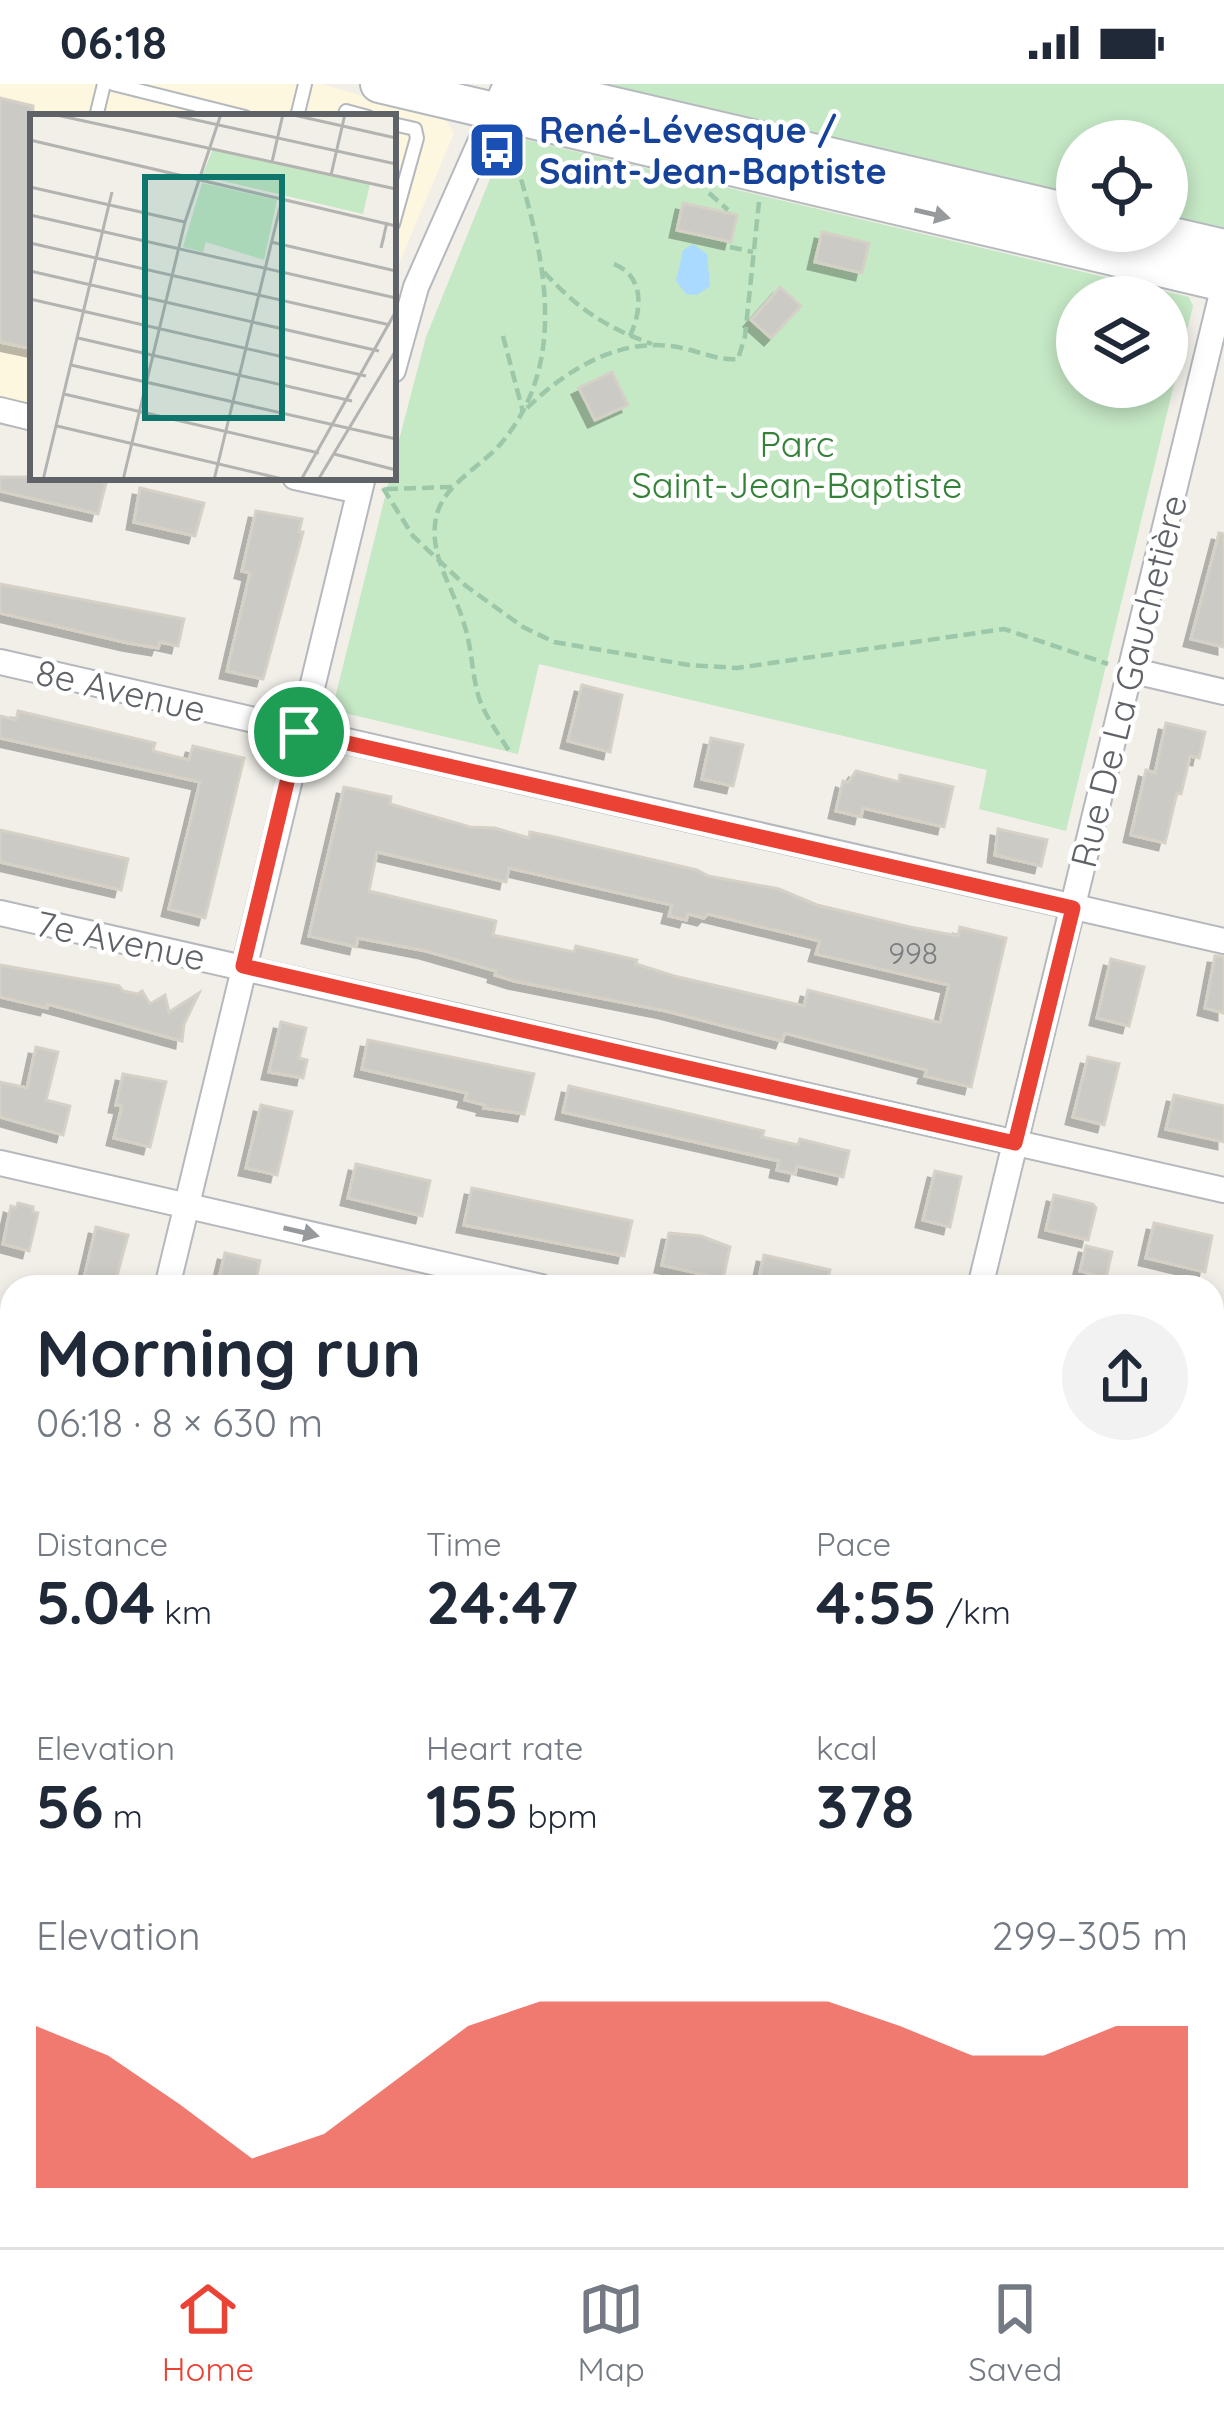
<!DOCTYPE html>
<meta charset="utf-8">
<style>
:root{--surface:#fff;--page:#f2f2f3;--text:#1f2937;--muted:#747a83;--line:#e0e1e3;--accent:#ea4335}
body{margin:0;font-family:Quicksand,sans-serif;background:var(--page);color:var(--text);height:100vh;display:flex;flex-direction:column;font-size:45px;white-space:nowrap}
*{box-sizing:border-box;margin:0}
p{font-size:39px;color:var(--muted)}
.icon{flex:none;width:66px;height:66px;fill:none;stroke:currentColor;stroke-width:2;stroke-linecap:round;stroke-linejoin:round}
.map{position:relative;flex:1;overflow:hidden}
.drawer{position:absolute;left:0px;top:1191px;width:1224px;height:972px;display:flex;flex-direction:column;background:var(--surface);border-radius:36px 36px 0 0;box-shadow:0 6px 18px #0003}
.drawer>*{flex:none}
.controls{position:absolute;left:1056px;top:36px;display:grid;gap:24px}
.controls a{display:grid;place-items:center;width:132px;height:132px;border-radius:50%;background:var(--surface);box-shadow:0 6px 18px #0003;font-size:60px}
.pin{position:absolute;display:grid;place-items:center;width:102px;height:102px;color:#fff;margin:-51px;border:6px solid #fff;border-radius:50%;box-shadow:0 3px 12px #0007}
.round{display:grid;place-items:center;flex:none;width:126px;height:126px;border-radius:63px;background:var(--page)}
.head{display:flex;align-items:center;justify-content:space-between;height:204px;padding:0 36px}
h1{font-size:66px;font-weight:700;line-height:90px}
.stats{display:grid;grid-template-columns:repeat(3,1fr);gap:18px;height:204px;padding:12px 36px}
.stats div{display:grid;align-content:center}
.stats b{font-size:60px;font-weight:700}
.stats small{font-size:33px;font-weight:400}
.stats p{font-size:33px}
.chart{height:336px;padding:24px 36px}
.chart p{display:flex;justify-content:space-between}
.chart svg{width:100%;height:216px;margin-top:12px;fill:var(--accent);opacity:.7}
.status{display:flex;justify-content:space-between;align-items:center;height:84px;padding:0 60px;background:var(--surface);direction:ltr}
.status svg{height:33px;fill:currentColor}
.dock{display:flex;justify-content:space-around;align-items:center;height:168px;border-top:3px solid var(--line);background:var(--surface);font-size:33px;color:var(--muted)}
.dock a{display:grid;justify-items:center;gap:6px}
.dock .current{color:var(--accent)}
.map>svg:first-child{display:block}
.commercial{fill:#fef7e0}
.education{fill:#e1ded6}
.green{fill:#c5e8c5;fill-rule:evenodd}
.water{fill:#aadaff}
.building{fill:#cccac5;stroke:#d6d1c6;stroke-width:3;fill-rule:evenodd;filter:url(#shadow)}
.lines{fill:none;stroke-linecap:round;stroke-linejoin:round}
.lane-casing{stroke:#b5b8bc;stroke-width:16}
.street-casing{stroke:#b5b8bc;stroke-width:28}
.secondary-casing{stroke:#b6babf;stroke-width:40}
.path{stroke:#9cc7a9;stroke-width:4.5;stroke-dasharray:12 6;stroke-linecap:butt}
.lane{stroke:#fff;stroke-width:12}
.street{stroke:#fff;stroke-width:24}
.secondary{stroke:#fff;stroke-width:36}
.oneway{fill:#979a9d}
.route-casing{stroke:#fff;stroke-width:24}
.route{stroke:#ea4335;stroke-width:15}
.labels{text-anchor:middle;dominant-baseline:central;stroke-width:9;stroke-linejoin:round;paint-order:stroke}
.number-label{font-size:30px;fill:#7a7d7f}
.transit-label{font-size:36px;font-weight:bold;fill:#164399;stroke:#fff;text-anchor:start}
.park-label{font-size:36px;fill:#348238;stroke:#fff}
.street-label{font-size:36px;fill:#5f6368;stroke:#fff}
.inset-road{fill:none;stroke:#b3b3b1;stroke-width:3}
.view{fill:#0f766e;fill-opacity:0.15;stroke:#0f766e;stroke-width:6}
.inset-edge{fill:none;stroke:#5f6368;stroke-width:6}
</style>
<div class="status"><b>06:18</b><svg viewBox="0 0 49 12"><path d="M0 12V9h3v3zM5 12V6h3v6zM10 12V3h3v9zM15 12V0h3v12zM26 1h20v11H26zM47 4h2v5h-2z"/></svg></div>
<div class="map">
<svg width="1224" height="2163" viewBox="0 0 1224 2163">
<defs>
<filter id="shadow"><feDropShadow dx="-7" dy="7" stdDeviation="0" flood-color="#0004"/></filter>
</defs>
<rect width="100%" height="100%" fill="#f1efe8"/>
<polygon class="commercial" points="0,0 322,0 447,37 454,49 393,194 393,33 33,33 33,319 0,313"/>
<polygon class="education" points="191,2151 751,2151 748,2163 208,2163"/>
<g class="green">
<polygon points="521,0 1224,0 1224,164 1167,147 1167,57 1077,57 1077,130"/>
<path d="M514 53 1189 213 1193 222 1066 747 979 725 987 686 539 580 518 670 336 627 334 618 390 393H393V379L426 253 505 58ZM1077 213H1167V303H1077Z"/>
</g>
<polygon class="water" points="693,160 707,170 710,202 697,211 686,210 676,197 683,166"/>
<g class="building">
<polygon points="0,14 33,22 33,265 0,258"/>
<polygon points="683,119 737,131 731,158 677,146"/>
<polygon points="822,148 869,159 862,189 815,178"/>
<polygon points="780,203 801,222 771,254 751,236"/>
<polygon points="612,288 628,321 595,336 579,304"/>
<polygon points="0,393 82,393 106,399 98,430 0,407"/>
<polygon points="140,404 204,419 195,452 134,438"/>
<polygon points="256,427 302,435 299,448 303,448 263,595 227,587 250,489 242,487"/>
<polygon points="1219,449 1224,450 1224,563 1191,555"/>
<polygon points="0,500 184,535 178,562 160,558 158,564 128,559 0,529"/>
<polygon points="582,601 622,611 610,668 568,657"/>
<polygon points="18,627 155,659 153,667 189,676 193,662 244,674 205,834 169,825 200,698 0,654 0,632 16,636"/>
<polygon points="1166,639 1205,648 1199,674 1190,672 1181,710 1177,709 1165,759 1131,751 1146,686 1155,689"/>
<polygon points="711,654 743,661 733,702 702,695"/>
<polygon points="856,687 899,698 900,691 953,703 944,743 863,724 861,733 836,727 843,697 848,699"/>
<path d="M344 703 391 713 390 720 470 743 495 744 529 754 530 748 550 752 697 786 708 792 779 805 817 821 910 843 958 852 960 843 1006 854 971 1003 925 992 927 986 785 949 782 957 666 927 514 897 495 891 496 887 426 867 358 854 356 863 309 852ZM377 768 506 798 509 784 672 821 669 832 686 836 688 830 704 834 708 830 820 857 816 870 949 901 940 939 808 906 804 922 674 892 636 880 637 876 576 862 574 868 493 851 496 837 369 807Z"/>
<polygon points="998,745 1047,756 1041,782 995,771"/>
<polygon points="0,746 128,775 121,806 0,778"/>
<polygon points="1215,872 1224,873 1224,929 1205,924"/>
<polygon points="1111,875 1144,883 1129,942 1097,934"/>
<polygon points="0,881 119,902 123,907 138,910 142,907 150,920 165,911 169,928 199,909 184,940 182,957 48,920 47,924 0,913"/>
<polygon points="281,938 306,944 299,974 307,976 303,994 269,988"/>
<polygon points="368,956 534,990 524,1030 484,1024 485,1021 465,1016 467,1009 362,985"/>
<polygon points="36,963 58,968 46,1016 70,1022 63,1051 0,1033 0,998 27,1004"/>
<polygon points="1088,973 1119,980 1104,1041 1073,1033"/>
<polygon points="123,990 166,998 150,1063 114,1054 122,1022 116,1021"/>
<polygon points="569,1002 764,1047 762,1053 798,1061 800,1055 849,1067 843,1093 797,1082 795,1090 777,1086 779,1077 563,1028"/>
<polygon points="1174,1011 1224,1022 1224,1058 1166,1045"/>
<polygon points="261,1021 292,1028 277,1091 246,1084"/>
<polygon points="356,1080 430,1097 422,1132 348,1114"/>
<polygon points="935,1087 961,1093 950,1143 923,1136"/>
<polygon points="472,1104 632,1137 624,1172 464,1141"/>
<polygon points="1054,1111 1093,1120 1096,1124 1088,1156 1046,1146"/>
<polygon points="18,1119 33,1123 33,1128 38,1129 29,1167 3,1160 11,1122 16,1124"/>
<polygon points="1154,1139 1212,1152 1205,1188 1146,1174"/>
<polygon points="96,1143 128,1151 114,1203 82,1203"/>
<polygon points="669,1149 701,1152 730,1163 723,1195 662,1181"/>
<polygon points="1086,1162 1112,1168 1106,1194 1080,1187"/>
<polygon points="225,1169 260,1177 254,1203 217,1203"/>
<polygon points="764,1171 830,1186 826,1203 757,1203"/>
</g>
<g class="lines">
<g class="lane-casing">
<g id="lane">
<polyline points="113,0 245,33"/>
<polyline points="96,33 104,0"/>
<polyline points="297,33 305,0"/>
<polyline points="344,33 346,27 368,33"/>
<polyline points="393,40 415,45 417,54 393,140"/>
<polyline points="77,2163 80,2151"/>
</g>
</g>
<g class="street-casing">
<g id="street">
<polyline points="393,286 416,203 506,0"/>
<polyline points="0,326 33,334"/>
<polyline points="295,393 359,407"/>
<polyline points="0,578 1224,857"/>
<polyline points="1130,586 1224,608"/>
<polyline points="0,829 1224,1106"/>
<polyline points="0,1079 541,1203"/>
<polyline points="167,1203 363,393"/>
<polyline points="980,1203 1224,201"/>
<polyline points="0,1328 12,1330"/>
<polyline points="1212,1356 1224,1359"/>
<polyline points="0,1581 12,1584"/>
<polyline points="1212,1608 1224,1611"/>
<polyline points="1212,1858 1224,1861"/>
<polyline points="0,1892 12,1843"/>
<polyline points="1212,2112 1224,2115"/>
<polyline points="0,2116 12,2118"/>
<polyline points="155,2151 208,2163"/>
<polyline points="748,2163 751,2151"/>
</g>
</g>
<g class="secondary-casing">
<g id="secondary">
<polyline points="379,0 1224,199"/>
<polyline points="521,0 1077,130"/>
<polyline points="1151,147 1224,164"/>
</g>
</g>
<g class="path">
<path d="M511 61C540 158 574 270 503 357 484 381 445 399 437 430 426 470 455 505 465 543 472 566 472 591 479 614 486 634 500 652 511 670"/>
<polyline points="709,109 728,126"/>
<polyline points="730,163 753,168"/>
<path d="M614 180C645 193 642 226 630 252"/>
<path d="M544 188C578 225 605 243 652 260"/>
<polyline points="503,252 523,328"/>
<path d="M527 324C568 284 623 251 682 264 701 268 720 277 738 275L745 252 759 118"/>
<polyline points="383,404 413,452 466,502 523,543 554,558 689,581 737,584 1004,545 1108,580"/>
<polyline points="386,405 452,403"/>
</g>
<use href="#lane" class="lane"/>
<use href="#street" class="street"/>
<use href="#secondary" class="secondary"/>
</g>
<defs><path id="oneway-solid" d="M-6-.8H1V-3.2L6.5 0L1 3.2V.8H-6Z" transform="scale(3)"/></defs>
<g class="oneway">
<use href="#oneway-solid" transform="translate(932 130) rotate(13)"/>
<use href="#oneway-solid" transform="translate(301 1148) rotate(13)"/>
</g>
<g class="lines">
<g class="route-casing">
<polygon id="route" points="299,648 1073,824 1015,1059 243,882"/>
</g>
<use href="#route" class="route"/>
</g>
<defs>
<g id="bus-square" transform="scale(3)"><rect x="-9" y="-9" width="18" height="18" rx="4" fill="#1a4fb4" stroke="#fff"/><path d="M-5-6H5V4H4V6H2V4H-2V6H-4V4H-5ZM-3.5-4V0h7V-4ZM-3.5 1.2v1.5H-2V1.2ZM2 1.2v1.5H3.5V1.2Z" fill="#fff"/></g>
</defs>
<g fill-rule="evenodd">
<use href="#bus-square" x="497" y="66"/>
</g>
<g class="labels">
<g class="number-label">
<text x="913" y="869">998</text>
</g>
<g class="transit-label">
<text x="539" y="45">René-Lévesque /<tspan x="539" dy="41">Saint-Jean-Baptiste</tspan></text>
</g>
<g class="park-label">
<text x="797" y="359">Parc<tspan x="797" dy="41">Saint-Jean-Baptiste</tspan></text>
</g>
<g class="street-label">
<text transform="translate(1128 597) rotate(-76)">Rue De La Gauchetière</text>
<text transform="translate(121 606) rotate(13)">8e Avenue</text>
<text transform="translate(121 856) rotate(12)">7e Avenue</text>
</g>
</g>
<g transform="translate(30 30)">
<rect width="366" height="366" fill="#f1efe8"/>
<path d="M183 35 340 70 333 100 172 62ZM172 69 247 86 234 146 176 128 173 138 153 133Z" fill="#c5e8c5"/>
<path class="inset-road" d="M22 0 366 75M139 0 366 50M259 0 366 24M0 26 366 112M242 48 253 0M301 61 315 0M0 73 155 108M0 101 366 184M354 122 351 134 357 108M241 128 366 157M0 129 360 211M0 157 349 237M0 185 336 262M48 224 322 287M41 251 366 325M34 280 289 339M27 312 257 366M304 340 366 356M13 366 82 78M93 366 155 108 191 0M184 366 253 81M271 366 366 197M288 366 366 236"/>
<path class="view" d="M115 63H252V304H115Z"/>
<rect width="366" height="366" class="inset-edge"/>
</g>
</svg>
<div class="controls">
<a><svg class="icon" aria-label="locate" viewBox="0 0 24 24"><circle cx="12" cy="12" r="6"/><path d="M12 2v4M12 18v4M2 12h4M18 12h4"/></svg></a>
<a><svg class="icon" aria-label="layers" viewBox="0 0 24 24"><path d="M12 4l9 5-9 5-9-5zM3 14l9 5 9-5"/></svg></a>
</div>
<div class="pin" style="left:299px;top:648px;background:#1e9e55"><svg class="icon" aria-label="arrive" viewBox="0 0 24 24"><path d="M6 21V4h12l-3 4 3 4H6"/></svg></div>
<section class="drawer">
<div class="head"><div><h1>Morning run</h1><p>06:18 · 8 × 630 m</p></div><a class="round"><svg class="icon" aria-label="share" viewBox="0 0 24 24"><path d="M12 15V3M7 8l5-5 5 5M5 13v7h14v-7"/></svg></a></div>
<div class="stats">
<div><p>Distance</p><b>5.04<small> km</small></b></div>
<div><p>Time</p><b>24:47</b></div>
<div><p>Pace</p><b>4:55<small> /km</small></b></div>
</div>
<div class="stats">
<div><p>Elevation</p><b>56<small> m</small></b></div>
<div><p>Heart rate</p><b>155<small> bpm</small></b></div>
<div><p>kcal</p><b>378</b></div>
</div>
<div class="chart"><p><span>Elevation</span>299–305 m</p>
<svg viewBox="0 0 160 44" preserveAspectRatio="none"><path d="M0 44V11L10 17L20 27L30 38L40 33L50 22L60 11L70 6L80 6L90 6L100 6L110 6L120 11L130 17L140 17L150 11L160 11V44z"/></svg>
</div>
</section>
</div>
<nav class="dock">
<a class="current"><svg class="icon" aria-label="home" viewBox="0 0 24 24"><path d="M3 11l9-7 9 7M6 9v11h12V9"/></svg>Home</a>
<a><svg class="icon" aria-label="map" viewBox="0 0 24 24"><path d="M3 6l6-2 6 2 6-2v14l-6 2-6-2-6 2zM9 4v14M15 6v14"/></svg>Map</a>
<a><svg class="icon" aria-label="saved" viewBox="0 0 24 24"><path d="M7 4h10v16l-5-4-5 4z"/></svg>Saved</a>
</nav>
